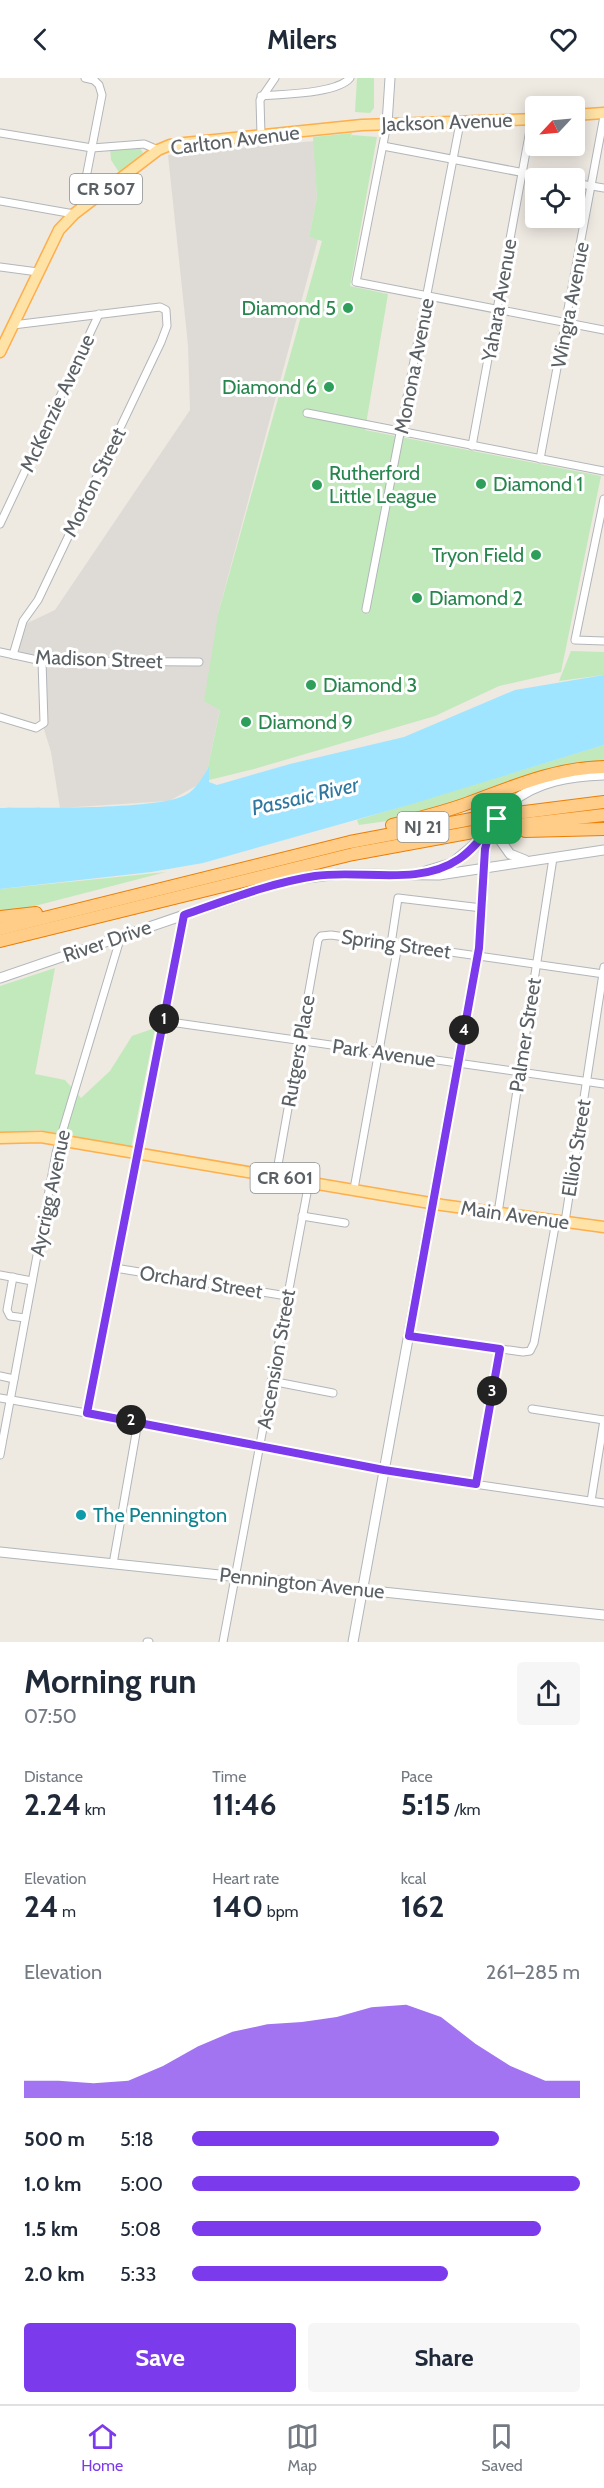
<!DOCTYPE html>
<meta charset="utf-8">
<style>
:root{--surface:#fff;--page:#f6f6f7;--text:#1f2937;--muted:#747a83;--line:#e0e1e3;--accent:#7c3aed}
body{margin:0;font-family:Cabin,sans-serif;background:var(--page);color:var(--text);height:100vh;display:flex;flex-direction:column;font-size:22px;white-space:nowrap}
*{box-sizing:border-box;margin:0}
p{font-size:20px;color:var(--muted)}
.icon{flex:none;width:33px;height:33px;fill:none;stroke:currentColor;stroke-width:2;stroke-linecap:round;stroke-linejoin:round}
.map{position:relative;height:1564px;overflow:hidden}
.sheet{display:flex;flex-direction:column;background:var(--surface);flex:1}
.sheet>*{flex:none}
.needle{width:39px;rotate:244deg}
.tools{position:absolute;left:525px;top:18px;display:grid;gap:12px}
.tools a{display:grid;place-items:center;width:60px;height:60px;border-radius:6px;background:var(--surface);box-shadow:0 3px 15px #0003;font-size:30px}
.pin{position:absolute;display:grid;place-items:center;width:51px;height:51px;color:#fff;margin:-26px;border-radius:12px;box-shadow:0 3px 9px #0006}
.km{position:absolute;width:30px;height:30px;margin:-15px;border-radius:50%;background:#222;color:#fff;font-size:16px;line-height:30px;text-align:center}
.round{display:grid;place-items:center;flex:none;width:63px;height:63px;border-radius:6px;background:var(--page)}
.headline{display:flex;align-items:center;justify-content:space-between;height:102px;padding:0 24px}
h1{font-size:33px;font-weight:700;line-height:45px}
.metrics{display:grid;grid-template-columns:repeat(3,1fr);gap:9px;height:102px;padding:6px 24px}
.metrics div{display:grid;align-content:center}
.metrics b{font-size:30px;font-weight:700}
.metrics small{font-size:16px;font-weight:400}
.metrics p{font-size:16px}
.chart{height:168px;padding:12px 24px}
.chart p{display:flex;justify-content:space-between}
.chart svg{width:100%;height:108px;margin-top:6px;fill:var(--accent);opacity:.7}
.action{display:flex;gap:12px;margin-top:auto;padding:12px 24px}
.action a{flex:1;height:69px;border-radius:6px;background:var(--accent);color:#fff;font-size:24px;font-weight:700;line-height:69px;text-align:center}
.action a+a{background:var(--page);color:var(--text)}
ul{padding:0 24px;list-style:none;font-size:20px}
li{display:grid;grid-template-columns:96px 72px 1fr;align-items:center;height:45px}
li i{height:15px;border-radius:8px;background:var(--accent)}
header{display:flex;justify-content:space-between;align-items:center;height:78px;padding:0 24px;background:var(--surface);font-size:27px;font-weight:700}
.menu{display:flex;justify-content:space-around;align-items:center;height:84px;border-top:2px solid var(--line);background:var(--surface);font-size:16px;color:var(--muted)}
.menu a{display:grid;justify-items:center;gap:3px}
.menu .on{color:var(--accent)}
.map>svg:first-child{display:block}
.industrial{fill:#dedbd6}
.green{fill:#c2e9bb}
.water{fill:#a0e5ff}
.lines{fill:none;stroke-linecap:round;stroke-linejoin:round}
.street-casing{stroke:#b2b6ba;stroke-width:9}
.secondary-casing{stroke:#b1b7bb;stroke-width:11}
.primary-casing{stroke:#feae4a;stroke-width:13}
.highway-casing{stroke:#ef7d00;stroke-width:14}
.street{stroke:#fff;stroke-width:7}
.secondary{stroke:#fff;stroke-width:9}
.primary{stroke:#ffe2a5;stroke-width:10}
.highway{stroke:#ffcd87;stroke-width:12}
.secondary-bridge-casing{stroke:#b1b7bb;stroke-width:11;stroke-linecap:butt}
.secondary-bridge{stroke:#fff;stroke-width:9}
.route-casing{stroke:#fff;stroke-width:12}
.route{stroke:#7c3aed;stroke-width:8}
.leisure-dot{fill:#2e9e5b;stroke:#fff;stroke-width:2}
.culture-dot{fill:#0f9aa8;stroke:#fff;stroke-width:2}
.labels{text-anchor:middle;dominant-baseline:central;stroke-width:6;stroke-linejoin:round;paint-order:stroke}
.shield{fill:#fff;stroke:#8c9092;stroke-width:1.5}
.shield-label{font-size:18px;font-weight:bold;fill:#5a6064}
.street-label{font-size:20px;fill:#5a6064;stroke:#fff}
.leisure-label{font-size:20px;fill:#27864d;stroke:#fff;text-anchor:start}
.culture-label{font-size:20px;fill:#0d838f;stroke:#fff;text-anchor:start}
.water-label{font-size:21px;font-style:italic;fill:#2e779e;stroke:#fff}
</style>
<header><svg class="icon" aria-label="back" viewBox="0 0 24 24"><path d="M15 5l-7 7 7 7"/></svg>Milers<svg class="icon" aria-label="heart" viewBox="0 0 24 24"><path d="M12 20l-8-8c-3-5 5-10 8-4 3-6 11-1 8 4z"/></svg></header>
<div class="map">
<svg width="604" height="1564" viewBox="0 0 604 1564">
<rect width="100%" height="100%" fill="#eee9e1"/>
<polygon class="industrial" points="314,63 317,119 309,159 318,161 218,536 220,631 205,703 169,723 60,730 51,674 43,648 38,581 11,575 19,549 55,532 190,332 188,267 168,77"/>
<g class="green">
<polygon points="357,0 374,0 374,30 370,35 355,34"/>
<polygon points="352,55 350,62 352,57 377,59 350,208 388,216 365,352 601,398 561,594 499,608 435,638 254,691 205,703 220,632 204,623 218,536 322,163 309,159 317,119 313,59"/>
<polygon points="139,68 143,75 119,94 111,82 110,70"/>
<polygon points="571,573 604,574 604,597 559,603"/>
<polygon points="604,667 604,685 401,741 359,747 357,742"/>
<polygon points="166,794 0,837 0,811"/>
<polygon points="55,890 35,996 65,1002 81,1020 110,993 132,958 155,950 131,1070 39,1052 0,1055 0,908"/>
</g>
<path class="water" d="M604 597V667L412 726 203 785 151 794 0 811V730C35 729 165 733 189 715 198 708 203 698 209 689V704L217 707 290 686 404 659 515 612Z"/>
<g class="lines">
<g class="street-casing">
<g id="street">
<polyline points="85,0 94,2"/>
<path d="M261 18C281 16 337 16 350 0"/>
<polyline points="387,46 356,204 604,252"/>
<polyline points="0,55 92,70 144,66 158,72"/>
<polyline points="261,57 260,22 275,0"/>
<polyline points="383,68 551,100"/>
<polyline points="574,105 604,110"/>
<polyline points="0,123 74,136"/>
<polyline points="80,131 102,17 99,7 94,2"/>
<polyline points="0,189 38,194"/>
<polyline points="13,247 160,229 166,232 167,248 161,264 38,522 23,543 13,577"/>
<polyline points="307,335 604,393"/>
<polyline points="472,368 532,41"/>
<polyline points="540,381 604,38"/>
<polyline points="604,421 575,562 604,563"/>
<polyline points="0,446 99,236"/>
<polyline points="366,531 460,45"/>
<polyline points="0,574 42,583 199,584"/>
<polyline points="0,639 36,650 44,645 42,583"/>
<polyline points="391,866 398,820 482,830"/>
<polyline points="163,943 604,1006"/>
<polyline points="276,1098 318,862 321,858 331,857 604,896"/>
<polyline points="354,1111 398,867"/>
<polyline points="498,1135 553,780"/>
<polyline points="302,1138 345,1145"/>
<polyline points="565,1144 604,889"/>
<polyline points="115,1190 287,1218"/>
<polyline points="0,1197 32,1203"/>
<polyline points="13,1199 7,1232 10,1238 25,1240"/>
<polyline points="409,1258 523,1274 530,1273 534,1265 556,1143"/>
<polyline points="0,1298 14,1301"/>
<polyline points="271,1303 333,1315"/>
<polyline points="0,1320 138,1344 405,1396 604,1425"/>
<polyline points="532,1331 604,1342"/>
<polyline points="87,1335 184,837"/>
<polyline points="0,1377 56,1075 121,858"/>
<polyline points="476,1406 500,1271"/>
<polyline points="591,1423 604,1342"/>
<polyline points="113,1486 138,1344"/>
<polyline points="147,1564 149,1564"/>
<polyline points="223,1564 309,1104"/>
</g>
</g>
<g class="secondary-casing">
<g id="secondary">
<polyline points="387,46 390,0"/>
<path d="M511 725C537 703 571 698 604 697"/>
<polyline points="500,762 510,776 525,782"/>
<polyline points="426,793 452,785 475,766"/>
<polyline points="0,900 263,810 299,801 339,796 439,797 604,772"/>
<polyline points="0,1474 604,1537"/>
<polyline points="353,1564 479,870 486,764"/>
</g>
</g>
<g class="primary-casing">
<g id="primary">
<polyline points="574,37 604,35"/>
<polyline points="0,274 59,152 74,136 158,72 170,67 185,65 362,47 536,41"/>
<polyline points="0,1060 41,1059 442,1127 604,1149"/>
</g>
</g>
<g class="highway-casing">
<g id="highway">
<path d="M392 747C416 741 440 735 463 727 510 710 553 690 604 689"/>
<polyline points="525,753 604,751"/>
<polyline points="0,839 36,835"/>
<polyline points="0,851 350,764 477,740 604,724"/>
<polyline points="0,863 353,776 500,749 604,737"/>
</g>
</g>
<use href="#street" class="street"/>
<use href="#secondary" class="secondary"/>
<use href="#primary" class="primary"/>
<use href="#highway" class="highway"/>
<g class="secondary-bridge-casing">
<g id="secondary-bridge">
<polyline points="500,762 499,750 503,737"/>
<polyline points="475,766 511,725"/>
</g>
</g>
<use href="#secondary-bridge" class="secondary-bridge"/>
</g>
<g class="lines">
<g class="route-casing">
<path id="route" d="M497 741 490 752 485 771 479 870 409 1258 500 1271 476 1406 384 1392 87 1335 184 837C227 822 270 805 315 798 361 791 418 809 459 781 474 771 485 755 497 741Z"/>
</g>
<use href="#route" class="route"/>
</g>
<g class="leisure-dot">
<circle cx="348" cy="230" r="6"/>
<circle cx="329" cy="309" r="6"/>
<circle cx="481" cy="406" r="6"/>
<circle cx="317" cy="407" r="6"/>
<circle cx="536" cy="477" r="6"/>
<circle cx="417" cy="520" r="6"/>
<circle cx="311" cy="607" r="6"/>
<circle cx="246" cy="644" r="6"/>
</g>
<circle class="culture-dot" cx="81" cy="1437" r="6"/>
<g class="labels">
<g class="shield">
<rect x="70" y="96" width="72" height="30" rx="4.5"/>
<rect x="397.5" y="734" width="51" height="30" rx="4.5"/>
<rect x="250.5" y="1085" width="69" height="30" rx="4.5"/>
</g>
<g class="shield-label">
<text x="106" y="111">CR 507</text>
<text x="423" y="749">NJ 21</text>
<text x="285" y="1100">CR 601</text>
</g>
<g class="street-label">
<text transform="translate(447 44) rotate(-2)">Jackson Avenue</text>
<text transform="translate(235 62) rotate(-7)">Carlton Avenue</text>
<text transform="translate(499 222) rotate(-80)">Yahara Avenue</text>
<text transform="translate(570 227) rotate(-79)">Wingra Avenue</text>
<text transform="translate(414 288) rotate(-79)">Monona Avenue</text>
<text transform="translate(57 325) rotate(-65)">McKenzie Avenue</text>
<text transform="translate(94 404) rotate(-64)">Morton Street</text>
<text transform="translate(99 581) rotate(2)">Madison Street</text>
<text transform="translate(107 863) rotate(-19)">River Drive</text>
<text transform="translate(396 866) rotate(8)">Spring Street</text>
<text transform="translate(525 957) rotate(-81)">Palmer Street</text>
<text transform="translate(298 973) rotate(-80)">Rutgers Place</text>
<text transform="translate(384 975) rotate(8)">Park Avenue</text>
<text transform="translate(576 1070) rotate(-81)">Elliot Street</text>
<text transform="translate(50 1115) rotate(-78)">Aycrigg Avenue</text>
<text transform="translate(515 1137) rotate(8)">Main Avenue</text>
<text transform="translate(201 1204) rotate(9)">Orchard Street</text>
<text transform="translate(276 1281) rotate(-80)">Ascension Street</text>
<text transform="translate(302 1505) rotate(6)">Pennington Avenue</text>
</g>
<g class="leisure-label">
<text x="336" y="230" text-anchor="end">Diamond 5</text>
<text x="317" y="309" text-anchor="end">Diamond 6</text>
<text x="329" y="395">Rutherford<tspan x="329" dy="23">Little League</tspan></text>
<text x="493" y="406">Diamond 1</text>
<text x="524" y="477" text-anchor="end">Tryon Field</text>
<text x="429" y="520">Diamond 2</text>
<text x="323" y="607">Diamond 3</text>
<text x="258" y="644">Diamond 9</text>
</g>
<g class="culture-label">
<text x="93" y="1437">The Pennington</text>
</g>
<g class="water-label">
<text transform="translate(305 718) rotate(-13)">Passaic River</text>
</g>
</g>
</svg>
<div class="tools">
<a><svg class="needle" viewBox="-14 -14 28 28"><path d="M0-13l5 13h-10z" fill="#e53935"/><path d="M0 13l5-13h-10z" fill="#747a83"/></svg></a>
<a><svg class="icon" aria-label="locate" viewBox="0 0 24 24"><circle cx="12" cy="12" r="6"/><path d="M12 2v4M12 18v4M2 12h4M18 12h4"/></svg></a>
</div>
<div class="pin" style="left:497px;top:741px;background:#1e9e55"><svg class="icon" aria-label="arrive" viewBox="0 0 24 24"><path d="M6 21V4h12l-3 4 3 4H6"/></svg></div>
<b class="km" style="left:164px;top:941px">1</b>
<b class="km" style="left:131px;top:1342px">2</b>
<b class="km" style="left:492px;top:1313px">3</b>
<b class="km" style="left:464px;top:952px">4</b>
</div>
<section class="sheet">
<div class="headline"><div><h1>Morning run</h1><p>07:50</p></div><a class="round"><svg class="icon" aria-label="share" viewBox="0 0 24 24"><path d="M12 15V3M7 8l5-5 5 5M5 13v7h14v-7"/></svg></a></div>
<div class="metrics">
<div><p>Distance</p><b>2.24<small> km</small></b></div>
<div><p>Time</p><b>11:46</b></div>
<div><p>Pace</p><b>5:15<small> /km</small></b></div>
</div>
<div class="metrics">
<div><p>Elevation</p><b>24<small> m</small></b></div>
<div><p>Heart rate</p><b>140<small> bpm</small></b></div>
<div><p>kcal</p><b>162</b></div>
</div>
<div class="chart"><p><span>Elevation</span>261–285 m</p>
<svg viewBox="0 0 160 44" preserveAspectRatio="none"><path d="M0 44V37L10 37L20 38L30 37L40 31L50 23L60 17L70 14L80 13L90 11L100 7L110 6L120 11L130 22L140 31L150 37L160 37V44z"/></svg>
</div>
<ul>
<li><b>500 m</b>5:18<i style="width:79%"></i></li>
<li><b>1.0 km</b>5:00<i style="width:100%"></i></li>
<li><b>1.5 km</b>5:08<i style="width:90%"></i></li>
<li><b>2.0 km</b>5:33<i style="width:66%"></i></li>
</ul>
<div class="action"><a>Save</a><a>Share</a></div>
</section>
<nav class="menu">
<a class="on"><svg class="icon" aria-label="home" viewBox="0 0 24 24"><path d="M3 11l9-7 9 7M6 9v11h12V9"/></svg>Home</a>
<a><svg class="icon" aria-label="map" viewBox="0 0 24 24"><path d="M3 6l6-2 6 2 6-2v14l-6 2-6-2-6 2zM9 4v14M15 6v14"/></svg>Map</a>
<a><svg class="icon" aria-label="saved" viewBox="0 0 24 24"><path d="M7 4h10v16l-5-4-5 4z"/></svg>Saved</a>
</nav>
